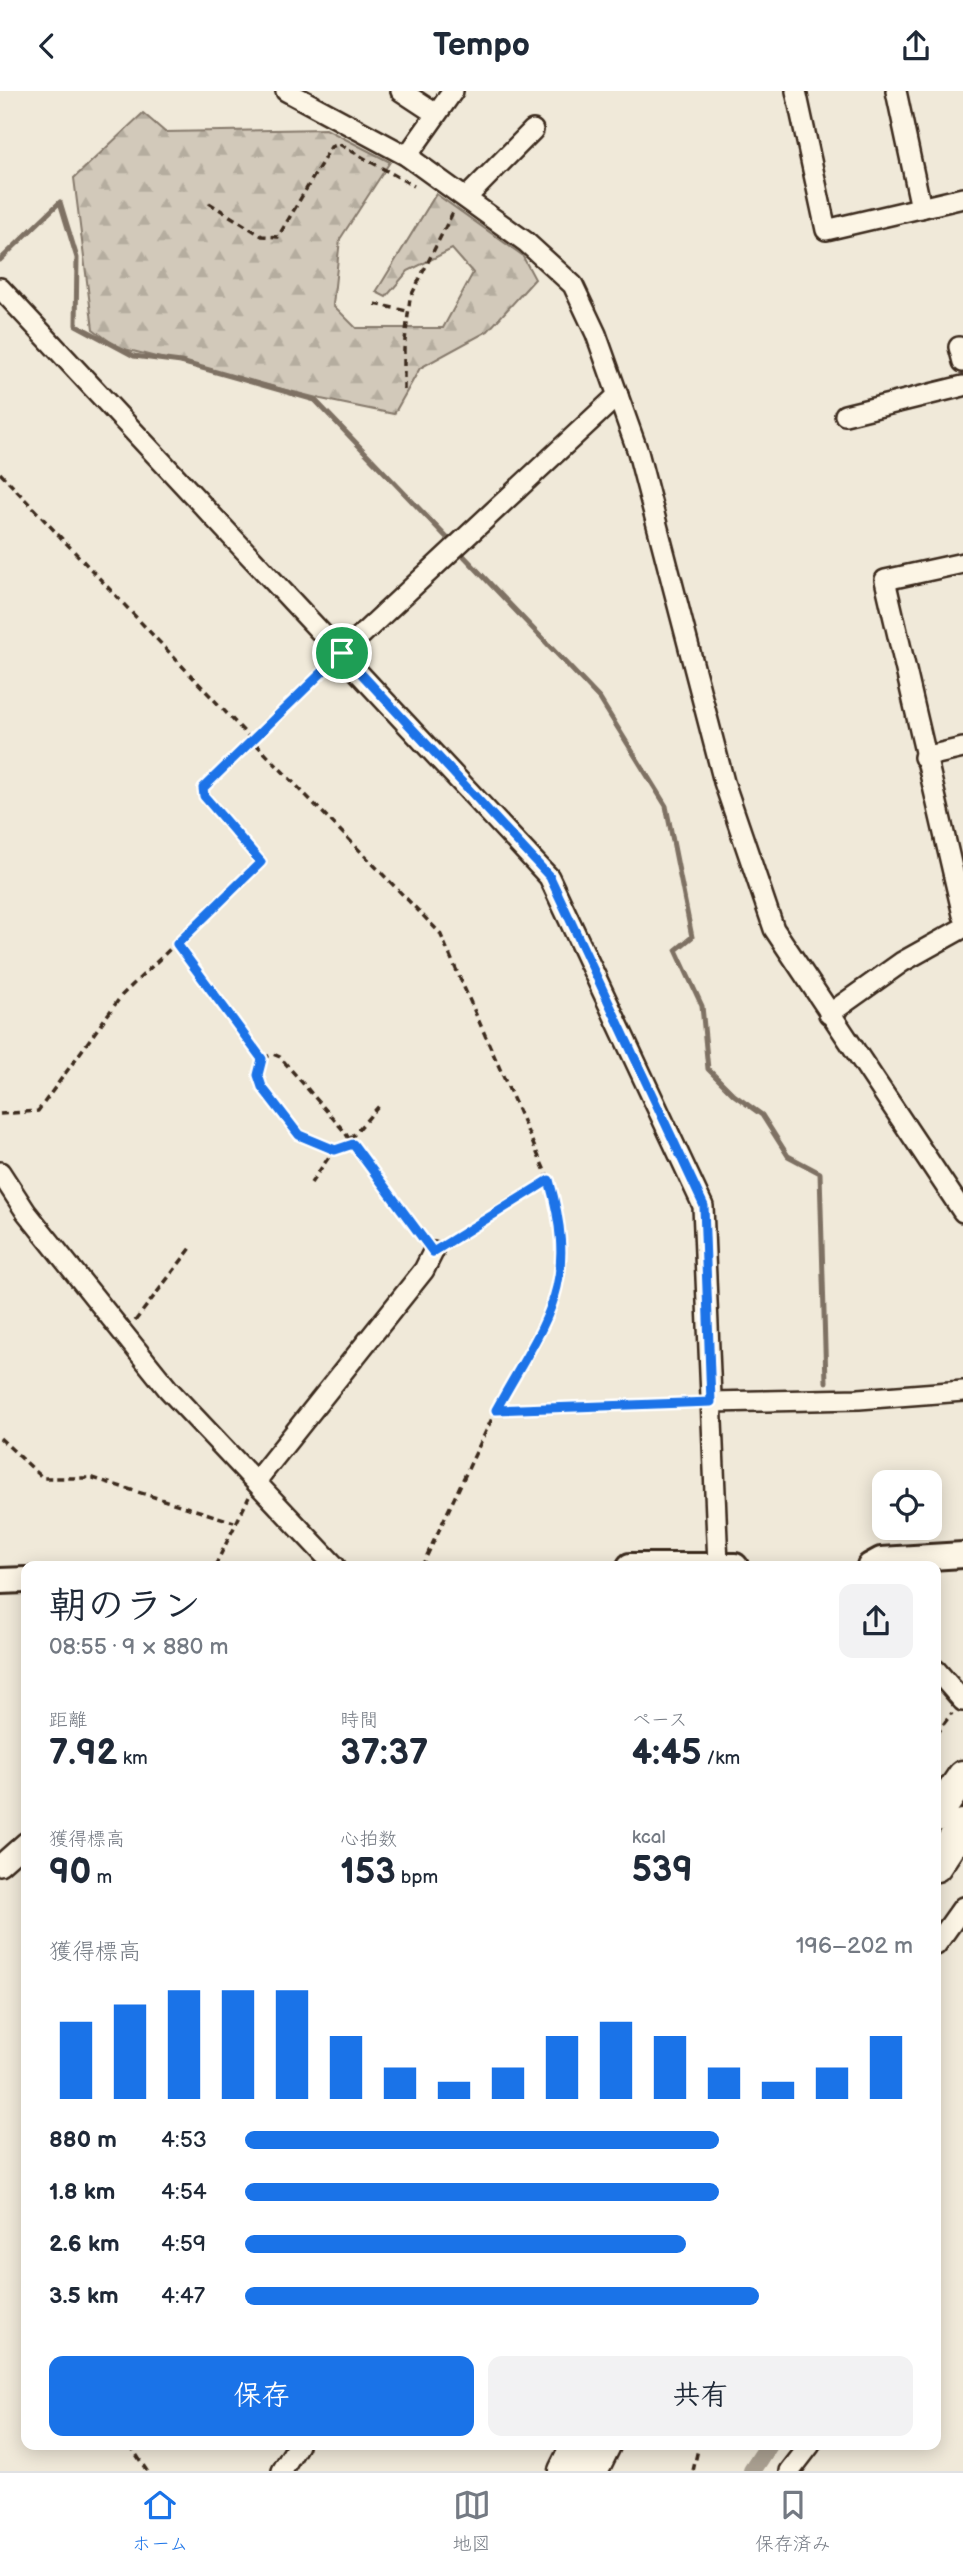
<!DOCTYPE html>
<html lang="ja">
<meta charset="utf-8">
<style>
:root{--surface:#fff;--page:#f2f2f3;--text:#1f2937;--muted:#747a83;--line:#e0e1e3;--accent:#1a73e8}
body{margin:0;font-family:"Balsamiq Sans","Klee One",sans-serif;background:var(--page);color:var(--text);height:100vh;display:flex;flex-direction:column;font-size:26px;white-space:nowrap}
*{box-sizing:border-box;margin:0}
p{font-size:23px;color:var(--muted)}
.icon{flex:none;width:38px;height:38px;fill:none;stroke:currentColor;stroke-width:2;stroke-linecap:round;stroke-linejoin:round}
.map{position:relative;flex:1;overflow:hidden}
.details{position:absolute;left:21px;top:1470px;width:920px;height:889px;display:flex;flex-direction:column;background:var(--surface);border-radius:14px;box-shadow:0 4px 18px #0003}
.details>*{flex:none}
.tools{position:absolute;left:872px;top:1379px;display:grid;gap:14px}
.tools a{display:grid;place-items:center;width:70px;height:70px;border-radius:14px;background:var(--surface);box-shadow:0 4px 18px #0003;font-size:35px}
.pin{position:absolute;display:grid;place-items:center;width:60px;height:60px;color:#fff;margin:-30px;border:4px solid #fff;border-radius:50%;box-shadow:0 2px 7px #0007}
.round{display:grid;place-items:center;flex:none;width:74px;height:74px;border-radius:14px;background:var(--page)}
.overview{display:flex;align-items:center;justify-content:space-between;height:119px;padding:0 28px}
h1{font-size:38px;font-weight:600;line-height:52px}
.figures{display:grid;grid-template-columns:repeat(3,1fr);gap:10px;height:119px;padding:7px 28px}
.figures div{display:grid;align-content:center}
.figures b{font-size:35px;font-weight:600}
.figures small{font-size:19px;font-weight:400}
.figures p{font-size:19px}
.chart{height:196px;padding:14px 28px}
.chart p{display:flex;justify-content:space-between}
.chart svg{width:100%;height:126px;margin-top:7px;stroke:var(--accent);stroke-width:6}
.cta{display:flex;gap:14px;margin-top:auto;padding:14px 28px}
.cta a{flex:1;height:80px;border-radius:14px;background:var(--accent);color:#fff;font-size:28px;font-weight:600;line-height:80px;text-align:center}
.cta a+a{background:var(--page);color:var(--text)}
ul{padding:0 28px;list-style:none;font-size:23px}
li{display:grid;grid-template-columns:112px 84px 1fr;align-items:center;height:52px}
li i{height:18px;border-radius:9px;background:var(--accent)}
header{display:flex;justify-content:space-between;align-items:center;height:91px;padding:0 28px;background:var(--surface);font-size:32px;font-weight:600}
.dock{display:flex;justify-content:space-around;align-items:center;height:98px;border-top:2px solid var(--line);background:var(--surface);font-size:19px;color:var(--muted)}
.dock a{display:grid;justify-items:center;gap:4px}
.dock .selected{color:var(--accent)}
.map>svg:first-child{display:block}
.forest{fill:url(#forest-firs);stroke:#867a6c;stroke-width:2}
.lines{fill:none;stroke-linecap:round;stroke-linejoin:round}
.stream{stroke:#7e7163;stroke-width:5}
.canal{stroke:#aaa091;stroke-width:18}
.minor-casing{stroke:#3b2a1e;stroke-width:24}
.major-casing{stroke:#3b2a1e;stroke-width:30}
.highway-casing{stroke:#3b2a1e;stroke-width:35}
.path{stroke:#3b2a1e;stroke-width:3.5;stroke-dasharray:7 5;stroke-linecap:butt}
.minor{stroke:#fcf5e5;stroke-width:19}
.major{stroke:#fcf5e5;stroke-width:24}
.highway{stroke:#fcf5e5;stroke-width:30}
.route-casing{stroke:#fff;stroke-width:14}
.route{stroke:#1a73e8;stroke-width:9}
</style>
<header><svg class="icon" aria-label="back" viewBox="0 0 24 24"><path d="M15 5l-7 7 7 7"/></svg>Tempo<svg class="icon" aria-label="share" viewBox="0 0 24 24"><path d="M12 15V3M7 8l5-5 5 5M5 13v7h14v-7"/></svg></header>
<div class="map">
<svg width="963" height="2380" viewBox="0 0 963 2380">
<defs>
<pattern id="forest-firs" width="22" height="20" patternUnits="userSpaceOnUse" patternTransform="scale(1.75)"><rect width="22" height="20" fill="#d2c9ba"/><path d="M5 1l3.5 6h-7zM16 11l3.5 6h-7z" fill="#b5ad9f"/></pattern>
</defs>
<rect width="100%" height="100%" fill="#f0e9d9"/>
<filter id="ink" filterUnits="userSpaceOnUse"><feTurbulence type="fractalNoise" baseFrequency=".0143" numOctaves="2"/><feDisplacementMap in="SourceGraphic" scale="14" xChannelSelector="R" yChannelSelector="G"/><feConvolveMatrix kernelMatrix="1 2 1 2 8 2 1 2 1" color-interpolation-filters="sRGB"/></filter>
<g filter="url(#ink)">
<polygon class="forest" points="143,22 165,41 326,38 390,71 340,148 333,214 356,237 443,237 473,182 452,158 408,180 386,206 376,201 436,103 522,164 535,188 488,240 420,277 394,323 321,308 117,256 93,238 74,87"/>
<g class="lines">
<g class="stream">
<polyline points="0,169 60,111 77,167 76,234 134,265 181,271 315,309 453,453"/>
<polyline points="459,460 600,608 666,715 692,846 676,859 702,915 708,978 734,1004 762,1024 788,1065 820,1082 826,1291"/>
</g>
<polyline class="canal" points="752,2380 769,2354"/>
<g class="minor-casing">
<g id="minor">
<polyline points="286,0 407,65 526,151 573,194 596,243 638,361 724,691 774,838 963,1121"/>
<polyline points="401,0 436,23"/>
<polyline points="796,0 826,139 963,107"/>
<polyline points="896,0 921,117"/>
<polyline points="407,65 453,0"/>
<polyline points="466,107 533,39"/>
<polyline points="0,197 549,786 703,1115 718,1473"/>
<polyline points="959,256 963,271"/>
<polyline points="845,324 963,295"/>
<polyline points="963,472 885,489 963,824"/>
<polyline points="342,562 618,304"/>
<polyline points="924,666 963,657"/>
<polyline points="829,923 902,871 963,837"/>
<polyline points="0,1081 26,1121 168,1298 335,1475"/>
<polyline points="711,1311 859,1308 963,1300"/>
<polyline points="256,1390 424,1179 433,1161"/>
<polyline points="936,1579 963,1610"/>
<polyline points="0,1774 26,1751"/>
<polyline points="936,1854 963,1816"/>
<polyline points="282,2380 298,2354"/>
<polyline points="790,2380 810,2354"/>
</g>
</g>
<g class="major-casing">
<g id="major">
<polyline points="630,1475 735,1475"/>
<polyline points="870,1475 881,1469 963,1464"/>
<polyline points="0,1490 26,1489"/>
</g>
</g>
<g class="highway-casing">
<g id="highway">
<polyline points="936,1725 963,1685"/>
<polyline points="936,1775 963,1734"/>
<polyline points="564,2380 577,2354"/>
<polyline points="592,2380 605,2354"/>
</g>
</g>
<g class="path">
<polyline points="209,112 262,145 278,146 331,56 339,53 414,95"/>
<polyline points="375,213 407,220"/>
<polyline points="404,299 404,258 410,207 453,121"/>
<polyline points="0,382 251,648 440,842 549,1089 563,1151 562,1175 552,1215 496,1319 422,1475"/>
<polyline points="177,853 262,968 273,963 280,966 344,1040 368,1077 423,1147"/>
<polyline points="262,968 258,984 262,996 299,1044 335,1059 352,1054"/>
<polyline points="0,1023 38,1020 122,904 261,771 204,705 203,697 328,576"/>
<polyline points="350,1048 379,1015"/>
<polyline points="311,1092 333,1060"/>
<polyline points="446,1153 549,1089"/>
<polyline points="135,1230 191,1157"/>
<polyline points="496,1319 693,1312"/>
<polyline points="0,1347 43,1387 93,1387 234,1431"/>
<polyline points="215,1475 249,1406"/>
<polyline points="936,1643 952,1622"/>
<polyline points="130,2354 147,2380"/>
<polyline points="693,2380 699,2354"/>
</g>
<use href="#minor" class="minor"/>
<use href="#major" class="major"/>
<use href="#highway" class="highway"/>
</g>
</g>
<g class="lines" filter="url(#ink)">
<g class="route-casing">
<path id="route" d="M342 562 550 786 704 1115 711 1311 496 1319C546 1228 580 1197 549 1089L433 1161 353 1053 335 1059 299 1044 262 996 258 984 262 968 177 853 261 771 204 705 203 697Z"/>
</g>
<use href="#route" class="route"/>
</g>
</svg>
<div class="tools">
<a><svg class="icon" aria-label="locate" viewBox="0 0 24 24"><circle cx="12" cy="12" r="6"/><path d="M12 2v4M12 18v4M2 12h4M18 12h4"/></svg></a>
</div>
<div class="pin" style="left:342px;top:562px;background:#1e9e55"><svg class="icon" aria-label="arrive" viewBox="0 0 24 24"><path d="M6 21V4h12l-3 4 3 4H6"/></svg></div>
<section class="details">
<div class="overview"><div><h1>朝のラン</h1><p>08:55 · 9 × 880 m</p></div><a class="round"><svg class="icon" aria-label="share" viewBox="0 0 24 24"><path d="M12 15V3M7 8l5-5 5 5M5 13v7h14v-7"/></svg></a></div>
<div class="figures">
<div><p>距離</p><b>7.92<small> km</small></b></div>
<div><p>時間</p><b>37:37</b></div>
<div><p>ペース</p><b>4:45<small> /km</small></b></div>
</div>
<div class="figures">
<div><p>獲得標高</p><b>90<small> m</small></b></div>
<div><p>心拍数</p><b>153<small> bpm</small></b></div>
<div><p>kcal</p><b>539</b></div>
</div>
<div class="chart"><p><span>獲得標高</span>196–202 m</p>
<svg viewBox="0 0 160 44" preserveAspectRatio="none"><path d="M5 44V17M15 44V11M25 44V6M35 44V6M45 44V6M55 44V22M65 44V33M75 44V38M85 44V33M95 44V22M105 44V17M115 44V22M125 44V33M135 44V38M145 44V33M155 44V22"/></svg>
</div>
<ul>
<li><b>880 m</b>4:53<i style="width:71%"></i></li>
<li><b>1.8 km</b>4:54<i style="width:71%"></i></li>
<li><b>2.6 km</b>4:59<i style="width:66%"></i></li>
<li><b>3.5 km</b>4:47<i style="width:77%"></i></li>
</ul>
<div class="cta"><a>保存</a><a>共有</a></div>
</section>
</div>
<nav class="dock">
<a class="selected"><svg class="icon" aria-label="home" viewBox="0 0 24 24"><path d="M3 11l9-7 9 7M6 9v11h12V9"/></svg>ホーム</a>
<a><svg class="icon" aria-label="map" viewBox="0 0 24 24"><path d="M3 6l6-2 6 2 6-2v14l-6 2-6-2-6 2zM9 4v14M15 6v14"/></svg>地図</a>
<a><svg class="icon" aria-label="saved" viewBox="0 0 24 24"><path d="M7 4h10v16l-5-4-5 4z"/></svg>保存済み</a>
</nav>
